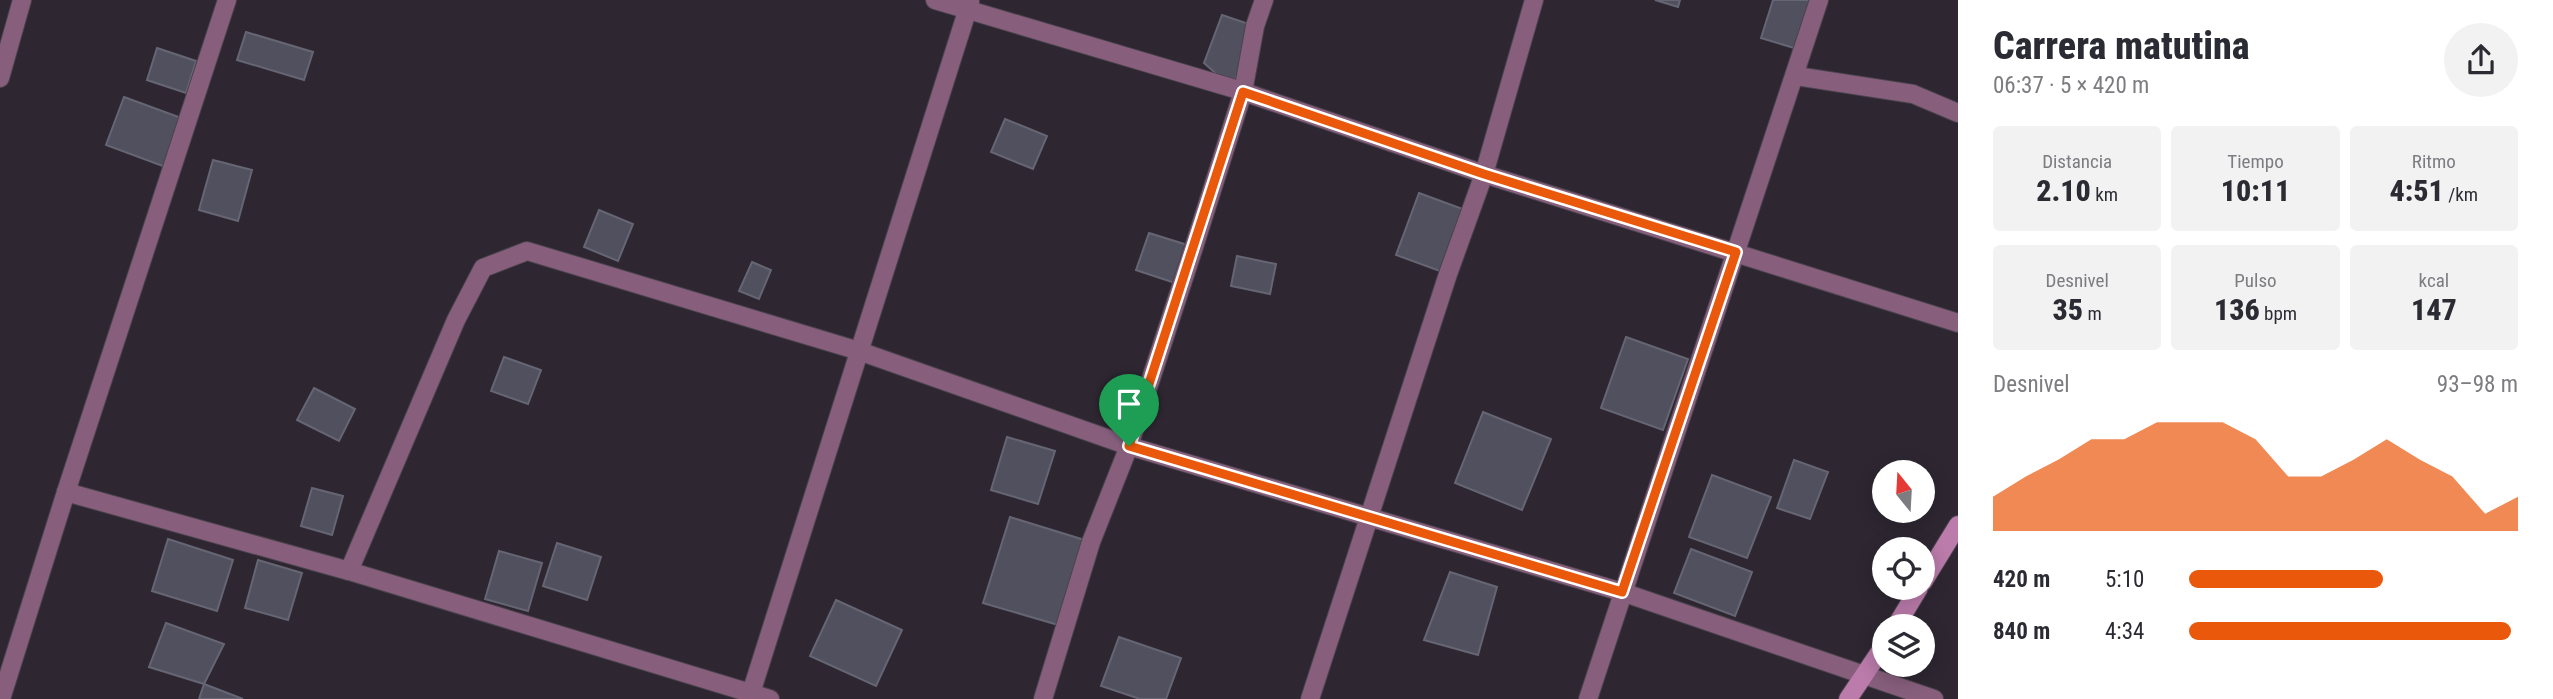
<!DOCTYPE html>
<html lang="es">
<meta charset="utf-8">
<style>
:root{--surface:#fff;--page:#f2f2f3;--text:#2b2b33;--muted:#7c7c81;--accent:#ea580c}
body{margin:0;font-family:"Roboto Condensed",sans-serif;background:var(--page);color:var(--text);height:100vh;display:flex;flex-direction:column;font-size:26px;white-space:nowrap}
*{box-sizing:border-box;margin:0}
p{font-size:23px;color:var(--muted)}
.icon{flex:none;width:38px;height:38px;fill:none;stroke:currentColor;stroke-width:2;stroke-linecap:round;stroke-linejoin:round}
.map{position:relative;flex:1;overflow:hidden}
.details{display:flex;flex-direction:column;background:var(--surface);width:595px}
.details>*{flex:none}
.needle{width:46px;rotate:342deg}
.fabs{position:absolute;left:1872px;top:460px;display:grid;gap:14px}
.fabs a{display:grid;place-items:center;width:63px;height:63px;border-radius:50%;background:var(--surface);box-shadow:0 4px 18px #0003;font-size:35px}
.pin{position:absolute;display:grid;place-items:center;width:60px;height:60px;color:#fff;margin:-72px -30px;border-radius:50% 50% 50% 0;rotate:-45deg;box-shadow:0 0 7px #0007}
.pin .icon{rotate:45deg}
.round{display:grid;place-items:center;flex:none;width:74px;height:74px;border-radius:37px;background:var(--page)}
.headline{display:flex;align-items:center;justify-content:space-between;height:119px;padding:0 35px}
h1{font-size:38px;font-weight:800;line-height:52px}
.metrics{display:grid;grid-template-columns:repeat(3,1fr);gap:10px;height:119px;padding:7px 35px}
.metrics div{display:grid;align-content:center;border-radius:7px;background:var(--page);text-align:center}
.metrics b{font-size:30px;font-weight:800}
.metrics small{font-size:19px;font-weight:400}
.metrics p{font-size:19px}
.chart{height:196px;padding:14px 35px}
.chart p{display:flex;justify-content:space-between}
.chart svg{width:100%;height:126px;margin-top:7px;fill:var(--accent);opacity:.7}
ul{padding:0 35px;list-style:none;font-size:23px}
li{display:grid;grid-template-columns:112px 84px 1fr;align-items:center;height:52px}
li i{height:18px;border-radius:9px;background:var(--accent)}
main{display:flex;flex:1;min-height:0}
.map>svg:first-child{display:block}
.building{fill:#51505e;stroke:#666573;stroke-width:2}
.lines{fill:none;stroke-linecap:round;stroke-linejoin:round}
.street-casing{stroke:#4a434d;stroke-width:20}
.secondary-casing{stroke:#4a434d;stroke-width:20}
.street{stroke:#875f7d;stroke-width:18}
.secondary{stroke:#bb7bab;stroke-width:18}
.route-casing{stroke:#fff;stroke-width:14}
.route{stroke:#ea580c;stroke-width:9}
</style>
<main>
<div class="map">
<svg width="1958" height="699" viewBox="0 0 1958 699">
<rect width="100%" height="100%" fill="#2e2732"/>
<g class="building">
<polygon points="1655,0 1680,0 1678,7"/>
<polygon points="1773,0 1819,0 1804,51 1761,38"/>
<polygon points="1222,15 1255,26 1232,88 1204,63"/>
<polygon points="246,32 313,52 304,80 237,60"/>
<polygon points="157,48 196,61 186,93 147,80"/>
<polygon points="124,97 187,120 168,168 106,145"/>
<polygon points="1005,119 1047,136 1033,169 991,152"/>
<polygon points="213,160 252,170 238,221 199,210"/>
<polygon points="1419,193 1471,212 1448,274 1396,255"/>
<polygon points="599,210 633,224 618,261 584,247"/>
<polygon points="1149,233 1194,247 1181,285 1136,270"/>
<polygon points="1237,256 1276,264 1270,294 1231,286"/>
<polygon points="752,262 771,270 759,299 739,291"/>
<polygon points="1626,337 1688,359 1663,430 1601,408"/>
<polygon points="504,357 541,370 528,404 491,391"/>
<polygon points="314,388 355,409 339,441 297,420"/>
<polygon points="1483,412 1551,439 1522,510 1455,483"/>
<polygon points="1007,437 1055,451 1038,504 991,490"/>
<polygon points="1794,460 1828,472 1810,519 1777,508"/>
<polygon points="1712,475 1771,497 1747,558 1689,537"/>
<polygon points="312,488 343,496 332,535 301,526"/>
<polygon points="1010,517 1091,542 1065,627 983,603"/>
<polygon points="168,539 233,560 217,611 152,591"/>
<polygon points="557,543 601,557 587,600 543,586"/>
<polygon points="1691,549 1752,572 1735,616 1674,593"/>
<polygon points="499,551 542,563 528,611 485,599"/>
<polygon points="258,560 302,573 288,620 245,608"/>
<polygon points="1450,572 1497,587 1478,655 1424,640"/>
<polygon points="836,600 902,630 876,686 810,656"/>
<polygon points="166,623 224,644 204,684 149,667"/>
<polygon points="1119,637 1181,658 1166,699 1140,699 1101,686"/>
<polygon points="204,684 243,699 199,699"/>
</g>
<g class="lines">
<g class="street-casing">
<g id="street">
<polyline points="935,0 1232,88 1484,174 1958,323"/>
<polyline points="1796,76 1913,94 1958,113"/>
<polyline points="0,78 22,0"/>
<polyline points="66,492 349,571 770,699"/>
<polyline points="349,571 456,320 483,268 527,251 859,351 1129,446 1622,592 1934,699"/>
<polyline points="751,693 970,2"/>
<polyline points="1,699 66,492 227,0"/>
<polyline points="1043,699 1091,542 1129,446 1194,247 1243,92 1255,26 1264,0"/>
<polyline points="1310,699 1448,274 1484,174 1534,0"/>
<polyline points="1588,699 1819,0"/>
</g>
</g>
<g class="secondary-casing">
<g id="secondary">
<polyline points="1923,582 1958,525"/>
<polyline points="1896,626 1919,588"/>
<polyline points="1848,699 1885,644"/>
</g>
</g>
<use href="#street" class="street"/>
<use href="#secondary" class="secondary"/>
</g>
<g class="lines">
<g class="route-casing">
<polygon id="route" points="1243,92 1484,174 1736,252 1622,592 1129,446"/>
</g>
<use href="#route" class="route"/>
</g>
</svg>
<div class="fabs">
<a><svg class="needle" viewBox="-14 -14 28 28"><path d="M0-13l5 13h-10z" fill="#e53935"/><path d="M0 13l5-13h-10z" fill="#7c7c81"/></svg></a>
<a><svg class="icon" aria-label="locate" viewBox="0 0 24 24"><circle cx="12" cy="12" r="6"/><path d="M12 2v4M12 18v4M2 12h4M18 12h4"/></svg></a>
<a><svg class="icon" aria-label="layers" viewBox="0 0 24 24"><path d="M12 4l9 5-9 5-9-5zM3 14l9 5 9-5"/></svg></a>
</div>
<div class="pin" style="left:1129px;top:446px;background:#1e9e55"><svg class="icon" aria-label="arrive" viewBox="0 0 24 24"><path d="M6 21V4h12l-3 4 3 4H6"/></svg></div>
</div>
<section class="details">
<div class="headline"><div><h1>Carrera matutina</h1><p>06:37 · 5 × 420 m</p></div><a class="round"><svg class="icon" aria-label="share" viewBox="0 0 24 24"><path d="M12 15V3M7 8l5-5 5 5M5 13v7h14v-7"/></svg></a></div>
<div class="metrics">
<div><p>Distancia</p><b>2.10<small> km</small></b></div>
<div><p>Tiempo</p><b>10:11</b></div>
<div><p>Ritmo</p><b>4:51<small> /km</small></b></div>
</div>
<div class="metrics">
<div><p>Desnivel</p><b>35<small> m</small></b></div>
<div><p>Pulso</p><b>136<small> bpm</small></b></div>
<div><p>kcal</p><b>147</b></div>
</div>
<div class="chart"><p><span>Desnivel</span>93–98 m</p>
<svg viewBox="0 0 160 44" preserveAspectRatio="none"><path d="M0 44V32L10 25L20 19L30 12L40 12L50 6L60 6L70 6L80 12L90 25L100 25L110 19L120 12L130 19L140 25L150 38L160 32V44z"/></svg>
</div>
<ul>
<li><b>420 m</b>5:10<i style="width:59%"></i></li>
<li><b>840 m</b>4:34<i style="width:98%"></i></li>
</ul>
</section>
</main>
